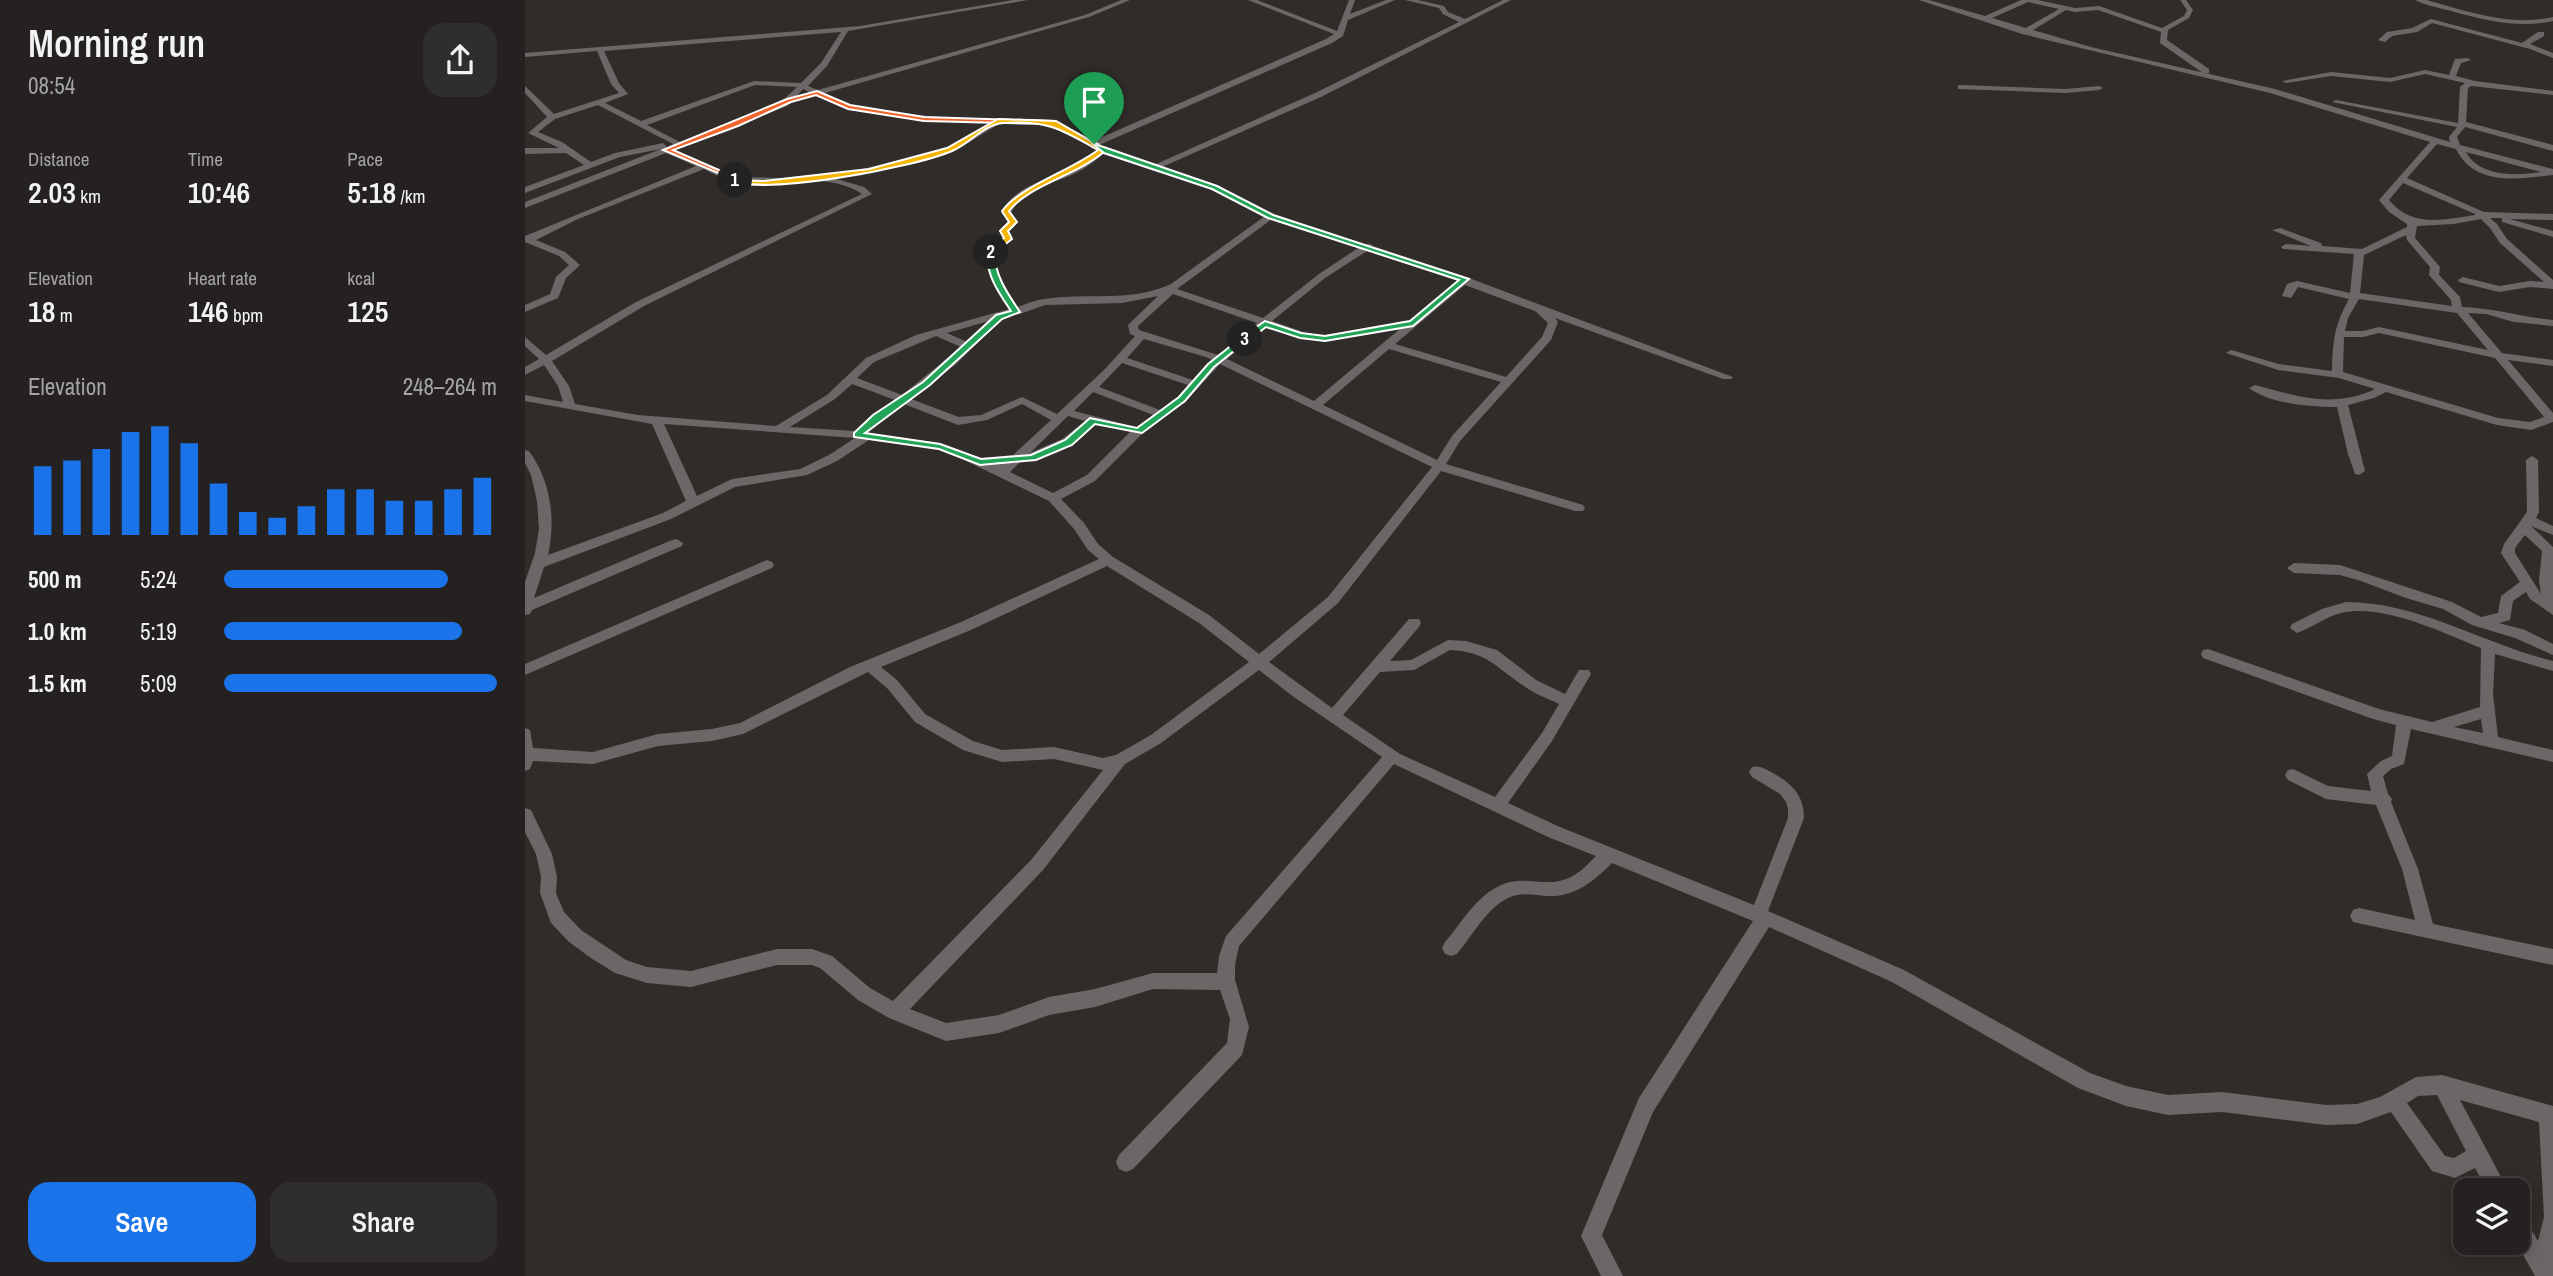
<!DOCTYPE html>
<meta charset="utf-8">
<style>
:root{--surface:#242120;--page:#302e2d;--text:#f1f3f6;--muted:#a3a3a5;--line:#413e3e;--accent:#1a73e8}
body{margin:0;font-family:"Archivo Narrow",sans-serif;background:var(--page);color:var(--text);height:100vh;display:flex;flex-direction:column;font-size:26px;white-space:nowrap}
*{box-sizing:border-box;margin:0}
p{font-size:23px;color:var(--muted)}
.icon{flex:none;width:38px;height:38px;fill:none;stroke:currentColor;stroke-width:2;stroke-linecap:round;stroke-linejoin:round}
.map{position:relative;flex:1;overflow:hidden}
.sheet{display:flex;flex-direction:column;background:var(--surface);width:525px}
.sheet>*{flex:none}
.tools{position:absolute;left:1928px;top:1178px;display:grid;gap:14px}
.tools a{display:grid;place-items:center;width:77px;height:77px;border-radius:14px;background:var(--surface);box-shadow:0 4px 18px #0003,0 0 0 2px var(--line);font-size:35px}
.pin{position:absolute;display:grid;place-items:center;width:60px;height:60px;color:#fff;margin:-72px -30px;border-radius:50% 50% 50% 0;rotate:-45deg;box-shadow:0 0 7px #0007}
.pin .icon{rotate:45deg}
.km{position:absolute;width:35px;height:35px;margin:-18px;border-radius:50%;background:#222;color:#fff;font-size:19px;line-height:35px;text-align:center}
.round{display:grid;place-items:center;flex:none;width:74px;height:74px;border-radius:21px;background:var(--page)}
.head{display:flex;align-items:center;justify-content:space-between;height:119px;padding:0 28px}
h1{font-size:38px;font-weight:600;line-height:52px}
.stats{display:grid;grid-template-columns:repeat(3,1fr);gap:10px;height:119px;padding:7px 28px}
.stats div{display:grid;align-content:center}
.stats b{font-size:30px;font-weight:600}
.stats small{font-size:19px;font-weight:400}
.stats p{font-size:19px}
.chart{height:196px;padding:14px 28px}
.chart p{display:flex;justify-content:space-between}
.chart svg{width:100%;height:126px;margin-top:7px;stroke:var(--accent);stroke-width:6}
.button{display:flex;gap:14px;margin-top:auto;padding:14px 28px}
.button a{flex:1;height:80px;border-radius:21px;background:var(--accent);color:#fff;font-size:28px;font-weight:600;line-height:80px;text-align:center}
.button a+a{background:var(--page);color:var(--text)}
ul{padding:0 28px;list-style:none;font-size:23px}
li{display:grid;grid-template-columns:112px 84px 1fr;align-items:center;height:52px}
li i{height:18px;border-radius:9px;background:var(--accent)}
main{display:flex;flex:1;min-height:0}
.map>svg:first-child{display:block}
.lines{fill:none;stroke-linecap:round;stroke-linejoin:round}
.street{fill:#6c6766;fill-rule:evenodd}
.split-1{fill:#f0652b;stroke:#fff;stroke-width:2}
.split-2{fill:#f5b400;stroke:#fff;stroke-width:2}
.split-3{fill:#22a559;stroke:#fff;stroke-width:2}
.split-4{fill:#22a559;stroke:#fff;stroke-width:2}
</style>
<main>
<section class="sheet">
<div class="head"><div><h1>Morning run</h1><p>08:54</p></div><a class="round"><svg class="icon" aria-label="share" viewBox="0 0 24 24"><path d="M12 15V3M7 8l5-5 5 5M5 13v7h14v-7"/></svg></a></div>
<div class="stats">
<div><p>Distance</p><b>2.03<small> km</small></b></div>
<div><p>Time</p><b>10:46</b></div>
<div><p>Pace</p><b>5:18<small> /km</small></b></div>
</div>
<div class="stats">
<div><p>Elevation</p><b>18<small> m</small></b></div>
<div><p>Heart rate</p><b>146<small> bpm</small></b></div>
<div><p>kcal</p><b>125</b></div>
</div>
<div class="chart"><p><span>Elevation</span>248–264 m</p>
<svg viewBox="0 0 160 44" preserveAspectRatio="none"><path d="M5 44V20M15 44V18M25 44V14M35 44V8M45 44V6M55 44V12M65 44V26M75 44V36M85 44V38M95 44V34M105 44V28M115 44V28M125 44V32M135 44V32M145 44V28M155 44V24"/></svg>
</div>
<ul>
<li><b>500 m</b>5:24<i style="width:82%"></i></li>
<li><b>1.0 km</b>5:19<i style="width:87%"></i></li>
<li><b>1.5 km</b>5:09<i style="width:100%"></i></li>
</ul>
<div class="button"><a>Save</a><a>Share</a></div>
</section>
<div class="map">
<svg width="2028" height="1276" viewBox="0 0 2028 1276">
<rect width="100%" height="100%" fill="#302c2a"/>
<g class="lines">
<g class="street">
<path d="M488 0H503L323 31 302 66 283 86 293 90 560 15 596 0H605L564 17 300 93 325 105 366 112 432 119 529 121 568 141 801 39 809 34 723 0H732L812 31 824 0H830L825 14 861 0H870L823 20 818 36 807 43 574 145 584 150 629 165 790 93 934 22 918 14 914 8 880 0H893L919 6 923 12 940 19 978 0H986L796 97 637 167 692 185 749 214 840 244H846L848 246 944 278 1208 377 1206 379H1198L1030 318 1033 322 1026 340 935 441 921 464 1058 505 1060 508 1058 511H1050L916 471 813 603 744 662 807 708 884 619H894L896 623 894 627 865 661 886 660 923 640 941 641 972 650 1011 680 1040 694 1054 670H1064L1066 674 1027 741 983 803 1035 827 1229 905 1263 818V809L1261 802 1255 794 1227 777 1224 772 1227 767C1235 765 1240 769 1248 773 1267 784 1279 795 1279 818L1243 911 1379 970 1565 1073 1601 1086 1643 1095 1697 1092 1801 1105 1832 1104 1855 1097 1891 1077 1917 1075 2028 1106V1276H2010L1991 1242H1993V1216L2000 1219 2013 1241 2019 1217 2014 1122 1935 1100 1983 1190H1962L1950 1168 1930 1178 1907 1171 1866 1112 1832 1124 1801 1125 1697 1112 1643 1115 1601 1106 1553 1088 1367 982 1244 927 1128 1112 1077 1235 1098 1276H1076L1056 1236 1114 1098 1228 921 1087 863C1069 881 1049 898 1021 896 1009 895 995 892 983 898 961 909 948 935 932 954L926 956 920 954 917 948 920 942C936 924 949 899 972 887 998 873 1018 888 1041 879 1053 875 1062 865 1071 856L1023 837 869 764 714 946 710 965V980L724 1027 717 1055 608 1169 601 1172 594 1169 591 1162 594 1155 702 1043 705 1019 695 990 628 989 570 1007 524 1015 474 1033 421 1041 364 1018 333 1000 295 968 287 965H252L166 987 122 983 90 973 66 958 44 942 26 923 15 893 16 877 11 854 0 832V808L6 810 27 854 32 877 31 893 39 912 56 930 101 960 122 967 166 971 252 949H287L307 956 345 988 368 1001 506 860 578 770 529 759 477 762 438 750 390 722 362 688 343 672 218 734 187 741 133 746 68 764 8 761 5 769 0 771V728L5 730 8 748 68 752 133 734 187 729 215 723 325 667 436 622 574 559 563 550 549 529 524 501 435 458 414 450 344 440 312 461 282 475 210 487 146 519 19 567 9 598 147 540 152 539 158 543 157 546 7 610 5 614 0 615V582L10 553 14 529 12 501 6 475 0 463V450L4 451C26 481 31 520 23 555L138 513 161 501 127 424 0 401V395L38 402 33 386 19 365 0 375V367L14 359 0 346V337L21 355 111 302 337 194C301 170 254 187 214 183 202 182 189 174 179 169L53 219 11 240 40 252 55 265 41 278 33 298 0 312V305L25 294 31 277 44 265 34 256 0 242V236L171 166 141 153 0 208V202L136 149 95 157 0 193V187L59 165 41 153 0 154V148H34L3 133 22 117 0 93V86L29 114 94 93 86 84 72 51 0 57V53L335 26ZM316 32 296 63 276 83 229 81 116 121 80 103 103 94 94 83 79 51ZM230 85 272 87 256 102 155 142 122 125ZM278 89 286 93V96C300 96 313 108 327 110 372 118 417 123 463 124L422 148 334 170 257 178 213 177 149 150 262 106ZM73 105 148 144 142 147 138 143 90 153 66 162 37 142 13 132 30 119ZM474 124 527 125 572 150C563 157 554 164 544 169 519 182 490 185 476 213L483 222 474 231 478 238 463 250C457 271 472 292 484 309L391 335 341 358 302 395 251 426 113 415 50 404 44 386 27 361 119 306 347 194 339 187 308 178 334 176 428 152ZM578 154 686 189 740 216 646 284C605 303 563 292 519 299 510 300 501 304 492 307 481 290 470 274 471 253L488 239 484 231 493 222 486 213C498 188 528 184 551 173 561 168 570 161 578 154ZM747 219 833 248 794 274 738 318 652 289ZM842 251 933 281 886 320 800 335 784 334 747 321 800 278ZM940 285 1010 311 1023 323 1017 337 981 377 870 344ZM648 294 732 323 693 355 614 330 613 326ZM633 296 603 325 605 334 610 336 579 370 532 414 497 397 456 415 434 417 386 399 430 365 479 317 495 314 520 305 597 303ZM464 321 442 342 422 333ZM741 326 779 339 800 341 876 328 789 401 702 359ZM411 336 436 347 377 395 332 378 349 362ZM619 339 681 357 687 360 668 380 602 358ZM864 349 976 382 927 436 912 460 798 405ZM597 363 663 385 653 397 635 410 574 387ZM695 364 907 467 803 597 734 654 684 615 588 557 573 544 559 523 536 499 570 481 617 434 661 401ZM327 384 370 400 330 431 265 427 310 399ZM568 392 628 415 611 427 549 411ZM379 404 433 425 462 420 497 404 526 420 488 455 456 458 416 443 343 433ZM543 416 560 421 537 439 505 453ZM139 424 330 438 304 455 275 469 207 479 172 496ZM571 424 605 432 562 475 528 493 485 472 495 462 533 452ZM582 566 674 623 724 662 626 735 591 755 578 758 529 747 477 750 448 741 400 714 372 680 356 667 446 630ZM925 650C963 652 970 667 999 686 1009 694 1022 698 1034 704L1017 733 970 797 875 754 818 715 855 672 889 670ZM734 670 766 695 857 757 701 936 694 956 692 973H628L570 989 524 997 474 1015 421 1023 385 1009 518 870 600 764 636 743ZM1912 1095 1941 1151 1929 1158 1920 1156 1882 1103 1893 1096Z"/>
<path d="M1394 0H1404L1460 16 1496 0H1513L1550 8 1574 6 1637 28 1659 16 1662 10 1655 0H1661L1668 10 1664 18 1643 30 1642 40 1684 69V73H1678L1635 43 1636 32 1573 10 1550 12 1541 10 1508 30 1566 47 1750 89 1925 142 1924 137 1932 127 1807 102 1811 100 1933 123 1935 87 1940 83 1900 74 1865 82 1806 76 1761 83 1757 81 1806 72 1865 78 1900 70 1924 75 1930 59 1942 58 1946 60 1936 63 1931 76 1950 81 2028 91V95L1946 86 1943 88 1941 122 2028 145V151L1940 127 1932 137 1935 145 2028 169V175C1994 179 1950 187 1931 149L1912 144 1882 178 1959 212 2028 214V220L1985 219 2028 231V237L1977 222V218H1965L1972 224 1982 239 2028 280V289L2005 287 1974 292 1934 282 1933 280 1938 277 1974 286 2005 281 2019 282 1975 243 1965 228 1956 219 1929 224 1892 226 1890 238 1915 267 1914 275 1935 297 1937 307C1968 308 1997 317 2028 320V326L1989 322 1961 314 1943 313 1977 353 2028 360V366L1983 360 2028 413V422L2006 430 1972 425 1861 392 1849 398 1823 405 1840 471 1834 475 1830 474 1823 454 1812 407C1787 407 1745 404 1724 388L1730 385C1771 396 1809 409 1850 389L1814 378 1753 370 1701 353 1706 350 1754 364 1807 371C1808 340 1809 326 1824 299L1773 287 1766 298 1757 296 1762 284 1772 281 1825 293 1829 254 1758 249 1756 247 1761 244 1786 246 1747 230 1755 228 1796 243 1797 246 1837 249 1882 227V224L1864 212 1854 200 1905 142 1745 93 1497 34ZM1503 2 1534 9 1501 28 1467 18ZM1941 152 2016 172C1992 176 1954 177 1941 152ZM1878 183 1950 214V215C1918 220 1887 228 1864 200ZM1881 235 1882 240 1905 267 1904 275 1926 300 1927 306 1835 293 1839 255ZM1834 299 1932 313 1963 350 1854 327 1838 331H1820L1823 318ZM1854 333 1970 358 2019 417 2005 422 1973 418 1818 372 1819 337H1838Z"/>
<path d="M1890 0H1901C1942 11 1985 27 2028 17V21C1994 29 1959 20 1926 11 1914 8 1900 5 1890 0Z"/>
<polygon points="1906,19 1997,43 2013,32 2019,32 2019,36 2005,44 2028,53 2028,58 2005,49 1907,23 1892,32 1867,36 1860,42 1853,40 1862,32 1887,28"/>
<polygon points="1436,85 1540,89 1574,86 1578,88 1574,90 1540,93 1433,89 1433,85"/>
<path d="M2007 456 2013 460 2014 512 2011 518 2028 526V535L2006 526 2028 547V615L2005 599 2001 592 1988 601 1985 620 1974 623 2000 630 2028 644V655L1990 638 1947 625 1918 609 1881 598 1836 581 1815 575 1769 573 1762 568 1769 563 1815 565 1927 602 1956 617 1973 613 1976 596 1995 582 1976 553 1979 544 2002 512 2001 460ZM2000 535 2017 551 2014 581 2016 594 1990 553V548Z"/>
<polygon points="242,560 247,562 249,565 247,568 0,675 0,664"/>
<path d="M1821 602C1894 602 1958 644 2028 661V671L1970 654 1968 694 1973 737 2028 750V762L1886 729 1879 764 1866 769 1858 776 1863 794 1867 799 1866 802 1893 869 1908 924 2028 949V965L1828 922 1825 916 1828 910 1834 908 1890 920 1877 869 1851 805 1801 799 1763 780 1760 775 1763 770 1768 769 1803 786 1846 791 1842 774 1856 761 1867 756 1871 725 1848 719 1678 658 1676 654 1678 650 1683 649 1854 709 1907 722 1955 707 1956 648C1918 633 1858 603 1816 613 1800 617 1787 628 1772 633L1765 628 1767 624 1797 609ZM1956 719 1958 733 1929 727Z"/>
</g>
</g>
<polygon class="split-1" points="292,91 325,105 399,117 529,121 573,144 567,146 528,124 399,121 323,109 291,95 266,102 213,126 148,150 212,178 212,181 138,150 262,99"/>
<path class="split-2" d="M473 119 531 121 581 150C554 175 505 184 484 211L492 222 483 231 487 239 466 255 463 251 479 238 475 231 484 222 477 211C496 186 545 171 573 150 536 129 522 120 478 123 460 124 443 145 427 151 390 167 240 196 206 180L239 181 344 169 422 148Z"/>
<path class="split-3" d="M466 250 470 252C469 275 483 294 495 312L477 319 405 385 340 433 415 444 456 459 506 455 540 440 565 418 612 428 654 397 683 364 717 337 724 339 689 367 660 401 617 433 570 424 547 445 511 460 455 465 414 449 329 437V433L348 415 398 382 471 315 486 311C474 293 461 275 462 252Z"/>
<polygon class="split-4" points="567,143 692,186 748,215 944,279 888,326 800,341 775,338 741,327 723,341 717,341 717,337 740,321 776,333 800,336 885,321 934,280 743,218 687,189 579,153"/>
</svg>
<div class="tools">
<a><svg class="icon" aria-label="layers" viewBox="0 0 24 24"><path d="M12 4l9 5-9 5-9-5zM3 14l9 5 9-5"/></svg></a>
</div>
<div class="pin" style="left:569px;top:144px;background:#1e9e55"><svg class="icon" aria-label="arrive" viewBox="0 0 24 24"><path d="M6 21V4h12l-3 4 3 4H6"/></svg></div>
<b class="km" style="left:210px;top:180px">1</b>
<b class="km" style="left:466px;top:252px">2</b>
<b class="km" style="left:720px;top:339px">3</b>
</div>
</main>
